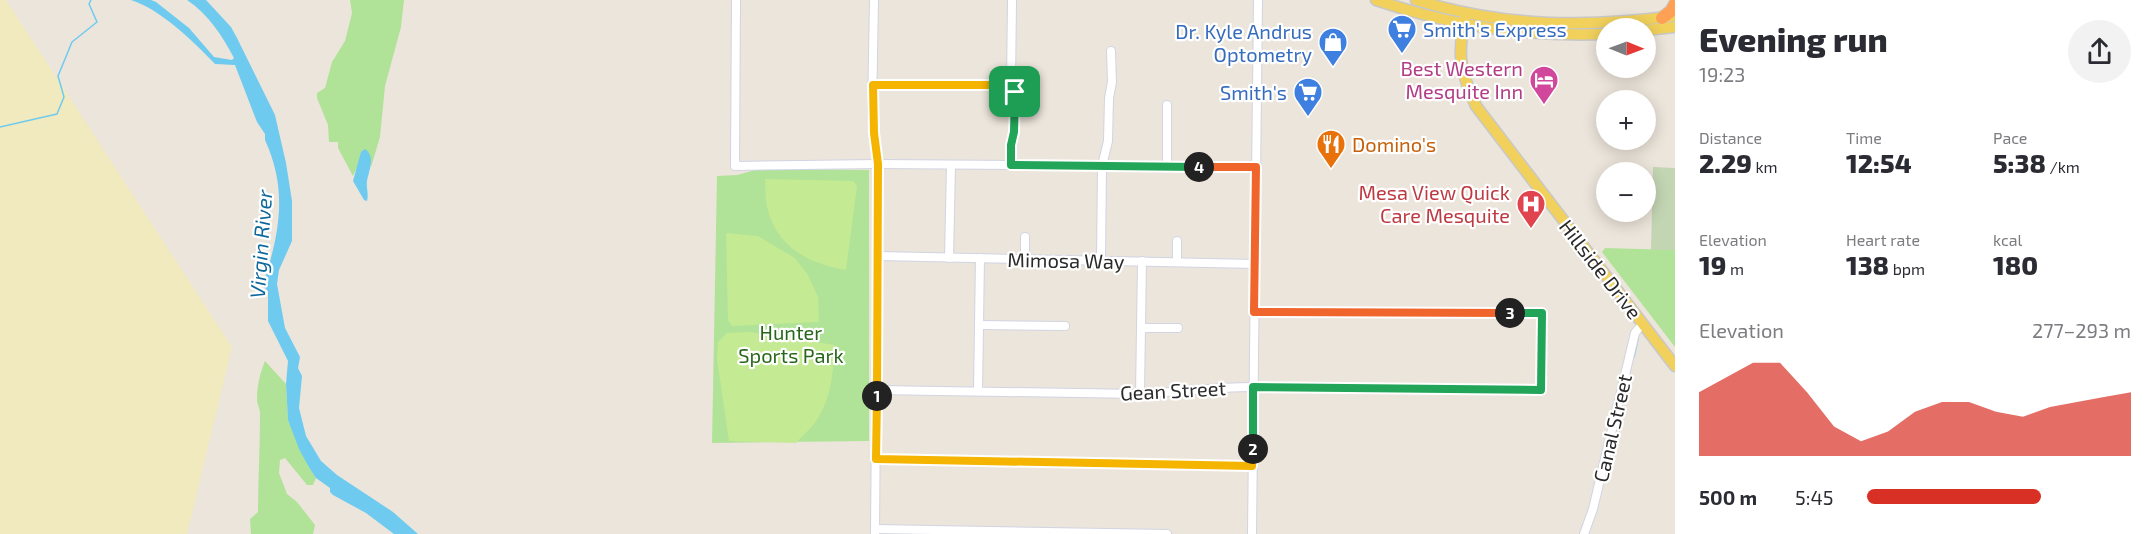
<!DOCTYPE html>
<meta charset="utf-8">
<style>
:root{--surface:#fff;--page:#f2f2f3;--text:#2b2b33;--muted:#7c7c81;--accent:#d93025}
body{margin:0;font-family:"Exo 2",sans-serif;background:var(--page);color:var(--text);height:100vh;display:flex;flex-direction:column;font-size:22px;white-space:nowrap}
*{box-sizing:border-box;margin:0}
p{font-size:20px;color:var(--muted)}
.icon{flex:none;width:33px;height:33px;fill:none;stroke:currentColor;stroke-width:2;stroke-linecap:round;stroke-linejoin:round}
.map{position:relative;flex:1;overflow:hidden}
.drawer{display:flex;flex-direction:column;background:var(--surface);width:480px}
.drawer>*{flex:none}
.needle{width:39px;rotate:91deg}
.controls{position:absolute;left:1596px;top:18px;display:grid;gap:12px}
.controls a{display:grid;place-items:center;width:60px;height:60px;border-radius:50%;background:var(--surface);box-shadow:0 3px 15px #0003;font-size:30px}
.pin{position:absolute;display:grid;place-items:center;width:51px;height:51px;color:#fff;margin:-26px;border-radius:12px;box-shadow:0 3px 9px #0006}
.km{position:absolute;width:30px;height:30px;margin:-15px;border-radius:50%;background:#222;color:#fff;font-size:16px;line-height:30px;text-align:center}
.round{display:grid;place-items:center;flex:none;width:63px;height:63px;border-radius:32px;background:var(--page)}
.summary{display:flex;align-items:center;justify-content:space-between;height:102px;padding:0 24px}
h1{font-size:33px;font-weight:800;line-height:45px}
.metrics{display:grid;grid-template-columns:repeat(3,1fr);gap:9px;height:102px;padding:6px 24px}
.metrics div{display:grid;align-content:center}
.metrics b{font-size:26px;font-weight:800}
.metrics small{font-size:16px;font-weight:400}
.metrics p{font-size:16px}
.chart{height:168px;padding:12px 24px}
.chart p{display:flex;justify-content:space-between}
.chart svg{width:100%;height:108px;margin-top:6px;fill:var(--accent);opacity:.7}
ul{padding:0 24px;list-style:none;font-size:20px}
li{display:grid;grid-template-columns:96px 72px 1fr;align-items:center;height:45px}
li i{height:15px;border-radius:8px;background:var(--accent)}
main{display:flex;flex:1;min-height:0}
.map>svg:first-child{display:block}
.green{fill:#b0e397}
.sand{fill:#f1eabe}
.cemetery{fill:#c3d6b3}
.pitch{fill:#c4ea93}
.water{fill:#6ecaef}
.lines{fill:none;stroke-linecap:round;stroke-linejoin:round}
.stream{stroke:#6ecaef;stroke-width:1.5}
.minor-casing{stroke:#d1d4e3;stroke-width:10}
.major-casing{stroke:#c8c8c8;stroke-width:13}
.highway-casing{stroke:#c8c8c8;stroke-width:14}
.minor{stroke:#fff;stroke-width:8}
.major{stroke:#f1d15c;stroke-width:10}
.highway{stroke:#ffa154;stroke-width:12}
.split-1-casing{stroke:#fff;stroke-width:12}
.split-2-casing{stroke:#fff;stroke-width:12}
.split-3-casing{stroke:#fff;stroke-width:12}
.split-4-casing{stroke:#fff;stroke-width:12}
.split-5-casing{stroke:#fff;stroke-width:12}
.split-1{stroke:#f5b400;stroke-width:8}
.split-2{stroke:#f5b400;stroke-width:8}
.split-3{stroke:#22a559;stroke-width:8}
.split-4{stroke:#f0652b;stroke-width:8}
.split-5{stroke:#22a559;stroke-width:8}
.labels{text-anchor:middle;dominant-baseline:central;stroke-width:4.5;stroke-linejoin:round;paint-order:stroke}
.shop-label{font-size:20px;fill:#366cbe;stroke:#fff;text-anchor:end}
.hotel-label{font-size:20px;fill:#b23c85;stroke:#fff;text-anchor:end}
.food-label{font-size:20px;fill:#c56008;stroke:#fff;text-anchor:start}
.health-label{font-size:20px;fill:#be3a42;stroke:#fff;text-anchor:end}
.street-label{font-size:20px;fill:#2a2a2a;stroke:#fff}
.park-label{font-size:20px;fill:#28671a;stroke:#fff}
.water-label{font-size:21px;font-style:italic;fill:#0d679b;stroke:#fff}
</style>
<main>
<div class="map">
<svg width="1675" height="534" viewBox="0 0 1675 534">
<rect width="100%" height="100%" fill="#ece5db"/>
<g class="green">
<polygon points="350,0 404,0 401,27 385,86 380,137 371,167 371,159 361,153 359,163 353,176 338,148 338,142 329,142 328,125 317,98 317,93 325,88 332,62 345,41 352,13"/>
<polygon points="759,169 869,170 869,441 712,443 717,176 737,175"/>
<polygon points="1605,248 1675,250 1675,347 1602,252"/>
<path d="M265 361 286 384 288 420 310 469 316 478 313 485H307L285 458 280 460 279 473 287 494 297 502 315 525 313 534H251L250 519 258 512C258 480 260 449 260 417 261 410 257 405 257 399 257 386 260 373 265 361Z"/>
</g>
<polygon class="sand" points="0,0 6,0 232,347 187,534 0,534"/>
<polygon class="cemetery" points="1653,167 1675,168 1675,250 1651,250"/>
<g class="pitch">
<path d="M765 179 853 181 857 186 846 270C809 264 776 247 767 207 765 198 766 188 765 179Z"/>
<polygon points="726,233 758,236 795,258 808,275 818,297 819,322 732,326 728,320"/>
<path d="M751 332 835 345C833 370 832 396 818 418 813 427 803 435 796 443L729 441 717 359 718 342 727 333Z"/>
</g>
<g class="water">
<path d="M131 0H151L156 2 189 28 214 57 232 60 234 58C222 35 208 14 187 0H206L231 27 237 38 275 115 286 163 292 201V241L279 270 277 284 285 328 300 357 298 368 302 376 299 408 306 436 321 461 337 475 393 512 418 534H394L366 513 333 495 330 492V488L316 478 310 469 299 449 288 420 286 384 288 361 268 321V291L262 285C263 280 266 277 267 272 281 225 286 186 265 140V134L257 122 235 65 215 64C193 41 160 9 131 0Z"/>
<path d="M365 149C376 157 369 170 367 181 366 188 369 194 367 201L364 200 353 181 361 152Z"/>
</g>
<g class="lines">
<g class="stream">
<polyline points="0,127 57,114 64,97 58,76 72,42 97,22 89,4 91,0"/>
<polyline points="1634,357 1638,339"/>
</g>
<g class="minor-casing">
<g id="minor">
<polyline points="736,0 735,166 878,164 1256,167"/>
<polyline points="874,0 872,112 878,164 875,534"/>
<polyline points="873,85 1011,85"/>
<polyline points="1167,105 1167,166"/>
<polyline points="1011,165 1011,145 1014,132 1015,111 1015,92 1011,85 1012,0"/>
<polyline points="878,256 1255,264"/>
<polyline points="949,258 951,165"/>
<polyline points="1025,259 1025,237"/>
<polyline points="1101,261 1102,166 1108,141 1109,98 1112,82 1111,51"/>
<polyline points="1177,262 1177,241"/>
<polyline points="979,325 1065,326"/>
<polyline points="1141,328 1178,328"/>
<path d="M877 390 1140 394C1178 392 1215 387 1253 387L1541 390 1542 313 1254 312"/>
<polyline points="978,391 980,258"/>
<polyline points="1140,394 1142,261"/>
<polyline points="876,459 1252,466"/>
<polyline points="875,529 1167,534"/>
<polyline points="1252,534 1258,0"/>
<polyline points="1584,534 1593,509 1635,333 1643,323"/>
</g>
</g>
<g class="major-casing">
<g id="major">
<path d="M1376 0C1452 26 1525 37 1606 34"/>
<path d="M1416 0C1503 27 1585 28 1675 16"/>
<path d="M1466 13C1457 54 1459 68 1476 106L1675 366"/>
<polyline points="1646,30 1675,27"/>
</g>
</g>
<g class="highway-casing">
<polyline id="highway" points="1662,18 1671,11 1675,4"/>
</g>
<use href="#minor" class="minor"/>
<use href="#major" class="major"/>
<use href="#highway" class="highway"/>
</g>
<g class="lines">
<g class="split-1-casing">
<polyline id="split-1" points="877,396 878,164 874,133 873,85 1011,85 1015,92"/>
</g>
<g class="split-2-casing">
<polyline id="split-2" points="877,396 876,459 1252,466 1253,449"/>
</g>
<g class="split-3-casing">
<polyline id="split-3" points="1253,449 1253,387 1541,390 1542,313 1510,313"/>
</g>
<g class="split-4-casing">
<polyline id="split-4" points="1199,167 1256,167 1254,312 1510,313"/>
</g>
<g class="split-5-casing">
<polyline id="split-5" points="1015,92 1014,132 1011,145 1011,165 1199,167"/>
</g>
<use href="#split-1" class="split-1"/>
<use href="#split-2" class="split-2"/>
<use href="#split-3" class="split-3"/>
<use href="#split-4" class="split-4"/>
<use href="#split-5" class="split-5"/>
</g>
<defs>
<g id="supermarket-pin" transform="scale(1.5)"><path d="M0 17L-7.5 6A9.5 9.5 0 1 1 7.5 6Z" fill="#3f7fe0" stroke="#fff"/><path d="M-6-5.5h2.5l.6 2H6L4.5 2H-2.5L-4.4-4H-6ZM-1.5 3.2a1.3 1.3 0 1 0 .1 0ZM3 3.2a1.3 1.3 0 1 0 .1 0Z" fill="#fff"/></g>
<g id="shop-pin" transform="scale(1.5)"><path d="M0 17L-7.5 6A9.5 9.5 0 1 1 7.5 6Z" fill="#3f7fe0" stroke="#fff"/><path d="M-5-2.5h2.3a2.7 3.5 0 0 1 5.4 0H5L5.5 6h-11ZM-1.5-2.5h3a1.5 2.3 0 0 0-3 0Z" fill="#fff"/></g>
<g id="hotel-pin" transform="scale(1.5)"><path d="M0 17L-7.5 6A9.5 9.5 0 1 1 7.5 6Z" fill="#d1479c" stroke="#fff"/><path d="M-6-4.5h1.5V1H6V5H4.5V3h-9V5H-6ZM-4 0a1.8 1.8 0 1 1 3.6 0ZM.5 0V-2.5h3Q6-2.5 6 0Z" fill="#fff"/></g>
<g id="restaurant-pin" transform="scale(1.5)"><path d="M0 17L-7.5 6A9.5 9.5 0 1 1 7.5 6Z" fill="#e8710a" stroke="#fff"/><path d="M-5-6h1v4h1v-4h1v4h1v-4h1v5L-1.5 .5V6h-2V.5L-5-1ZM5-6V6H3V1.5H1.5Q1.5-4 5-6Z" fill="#fff"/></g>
<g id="hospital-pin" transform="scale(1.5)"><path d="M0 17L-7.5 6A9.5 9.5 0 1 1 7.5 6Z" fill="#e0444e" stroke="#fff"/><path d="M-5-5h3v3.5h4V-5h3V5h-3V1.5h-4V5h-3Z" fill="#fff"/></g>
</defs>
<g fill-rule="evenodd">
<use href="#supermarket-pin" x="1402" y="29"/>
<use href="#shop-pin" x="1333" y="42"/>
<use href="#hotel-pin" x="1544" y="80"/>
<use href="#supermarket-pin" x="1308" y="92"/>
<use href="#restaurant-pin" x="1331" y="144"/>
<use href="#hospital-pin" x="1531" y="204"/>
</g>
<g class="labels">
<g class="shop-label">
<text x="1423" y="29" text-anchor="start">Smith's Express</text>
<text x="1312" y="31">Dr. Kyle Andrus<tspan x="1312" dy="23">Optometry</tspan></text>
<text x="1287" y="92">Smith's</text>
</g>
<g class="hotel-label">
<text x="1523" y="68">Best Western<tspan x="1523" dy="23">Mesquite Inn</tspan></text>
</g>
<g class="food-label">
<text x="1352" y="144">Domino's</text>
</g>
<g class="health-label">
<text x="1510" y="192">Mesa View Quick<tspan x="1510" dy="23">Care Mesquite</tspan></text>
</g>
<g class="street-label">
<text transform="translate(1066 260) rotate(1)">Mimosa Way</text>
<text transform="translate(1601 269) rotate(52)">Hillside Drive</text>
<text transform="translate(1173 390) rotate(-3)">Gean Street</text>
<text transform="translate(1612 428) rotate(-77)">Canal Street</text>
</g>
<g class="park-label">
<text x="791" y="332">Hunter<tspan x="791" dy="23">Sports Park</tspan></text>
</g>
<g class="water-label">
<text transform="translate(260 244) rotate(-86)">Virgin River</text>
</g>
</g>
</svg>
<div class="controls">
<a><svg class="needle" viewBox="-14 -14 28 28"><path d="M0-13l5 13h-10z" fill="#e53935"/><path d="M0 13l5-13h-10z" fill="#7c7c81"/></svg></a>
<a>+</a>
<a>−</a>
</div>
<div class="pin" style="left:1015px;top:92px;background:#1e9e55"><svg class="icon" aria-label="arrive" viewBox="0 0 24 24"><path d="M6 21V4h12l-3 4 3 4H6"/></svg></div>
<b class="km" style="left:877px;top:396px">1</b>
<b class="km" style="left:1253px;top:449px">2</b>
<b class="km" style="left:1510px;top:313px">3</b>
<b class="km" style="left:1199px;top:167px">4</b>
</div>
<section class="drawer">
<div class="summary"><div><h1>Evening run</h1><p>19:23</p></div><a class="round"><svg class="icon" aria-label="share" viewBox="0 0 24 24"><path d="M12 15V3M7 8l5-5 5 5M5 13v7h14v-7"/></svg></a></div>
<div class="metrics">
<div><p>Distance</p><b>2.29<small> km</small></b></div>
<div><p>Time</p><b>12:54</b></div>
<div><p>Pace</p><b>5:38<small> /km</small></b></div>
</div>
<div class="metrics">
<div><p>Elevation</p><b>19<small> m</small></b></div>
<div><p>Heart rate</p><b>138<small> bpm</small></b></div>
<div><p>kcal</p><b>180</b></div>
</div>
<div class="chart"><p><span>Elevation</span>277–293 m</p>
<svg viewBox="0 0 160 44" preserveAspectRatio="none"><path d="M0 44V18L10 12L20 6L30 6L40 18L50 32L60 38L70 34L80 26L90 22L100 22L110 26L120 28L130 24L140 22L150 20L160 18V44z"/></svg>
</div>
<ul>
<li><b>500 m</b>5:45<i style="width:66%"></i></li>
</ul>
</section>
</main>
